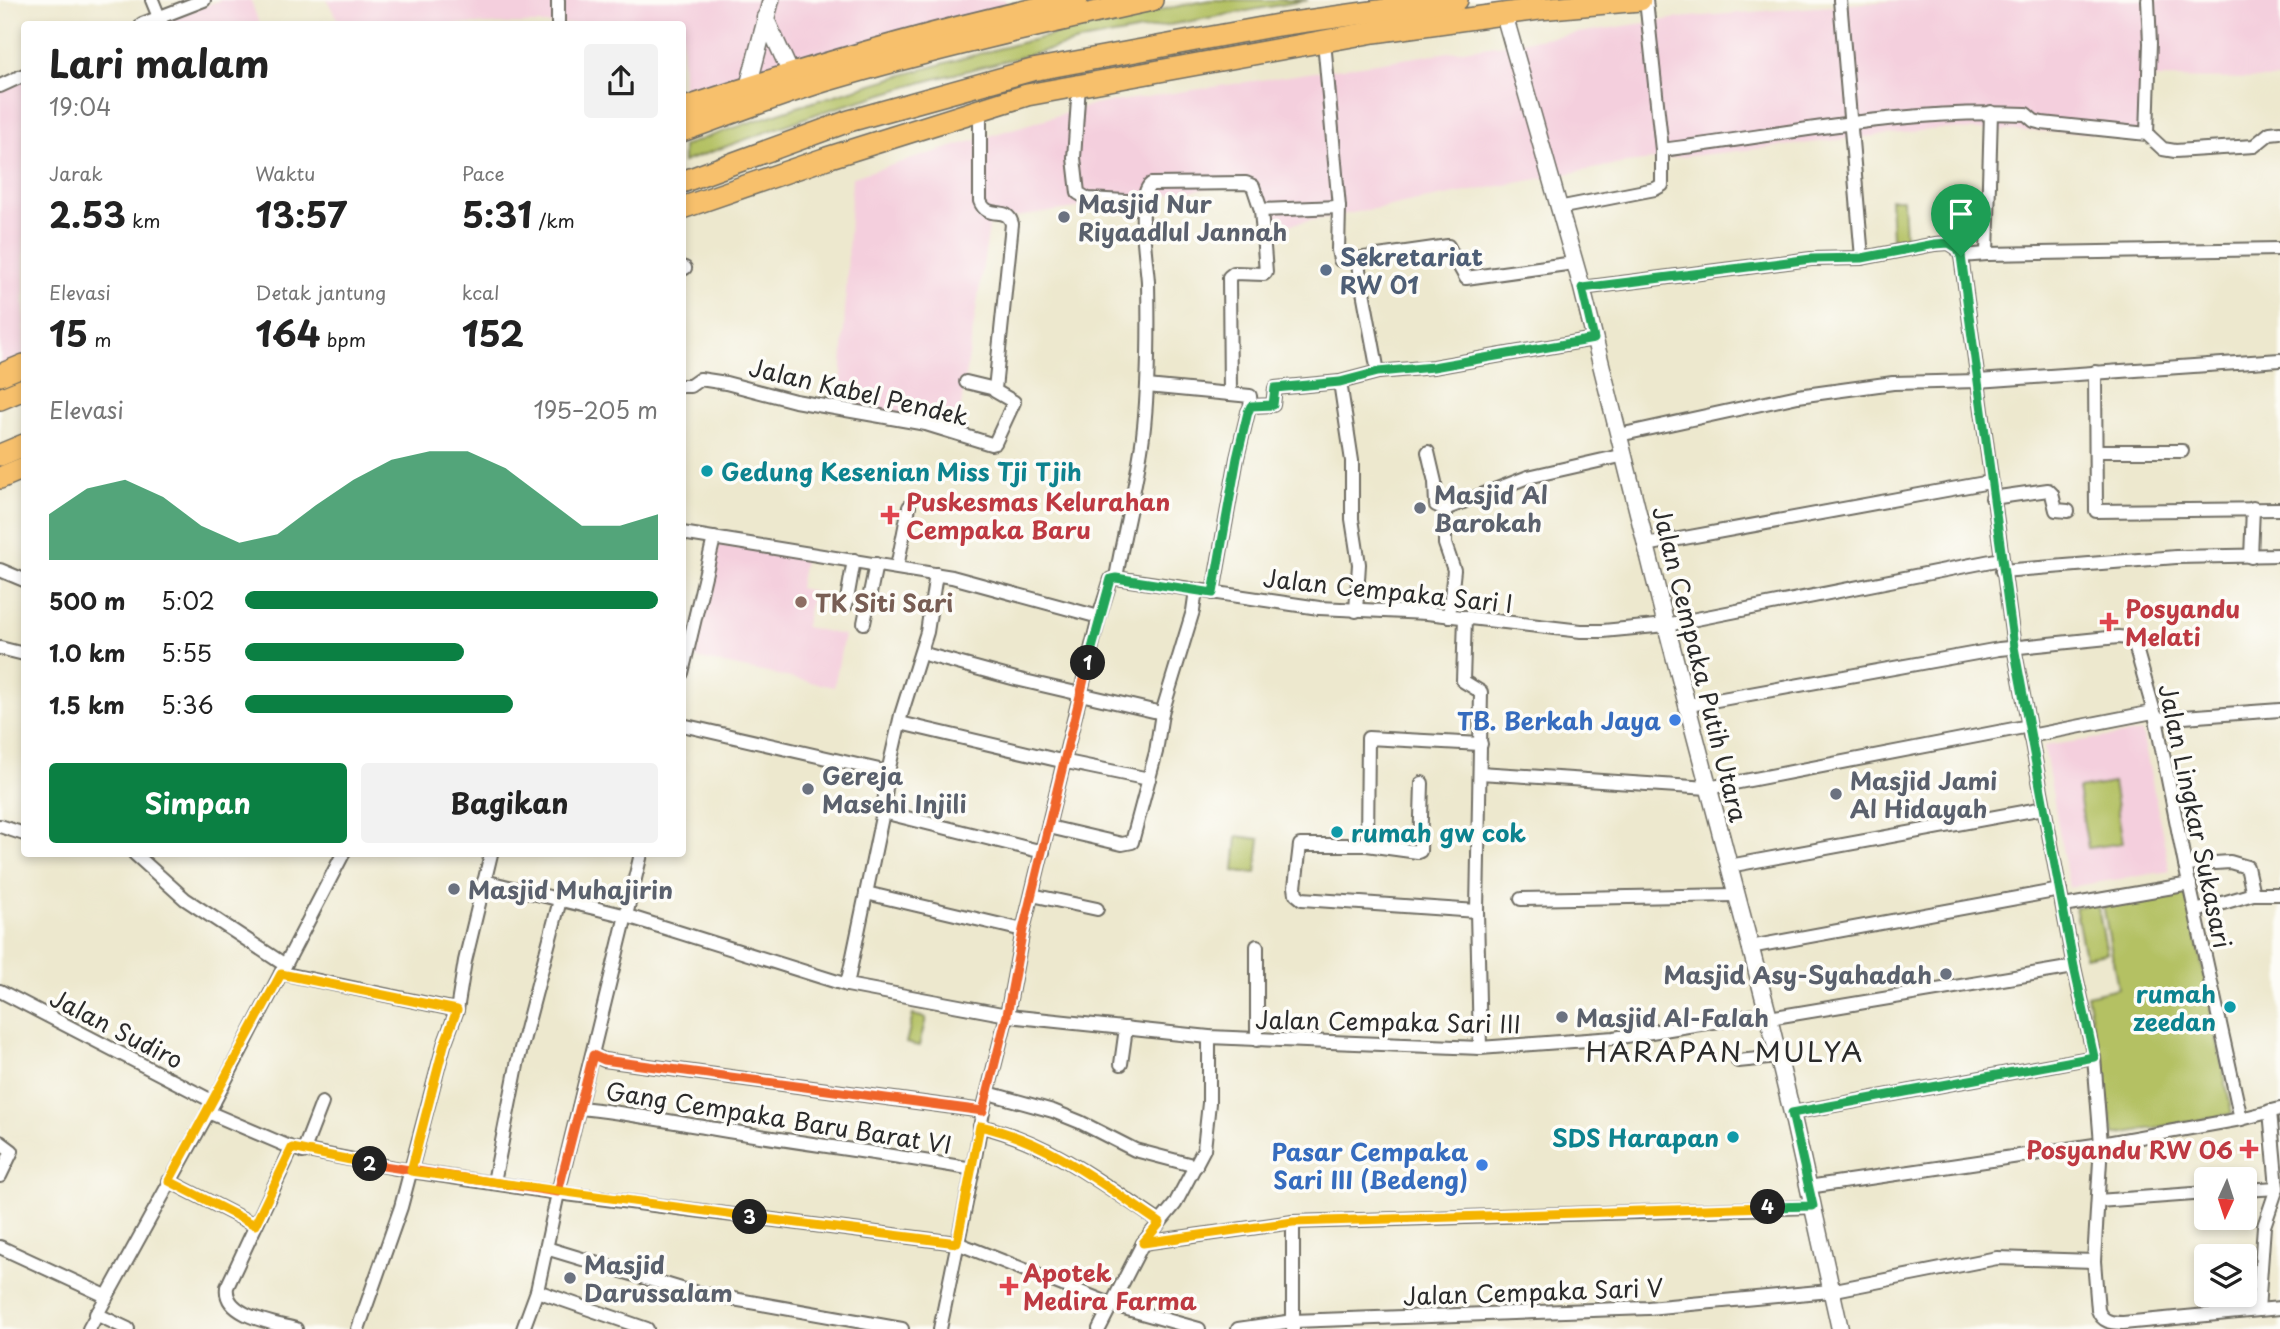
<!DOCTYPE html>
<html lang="id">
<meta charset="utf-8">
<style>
:root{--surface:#fff;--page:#f2f2f2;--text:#222;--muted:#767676;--accent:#0b8043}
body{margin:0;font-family:"Playpen Sans",sans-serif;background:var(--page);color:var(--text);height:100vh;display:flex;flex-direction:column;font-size:26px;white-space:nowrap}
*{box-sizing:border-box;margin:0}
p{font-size:23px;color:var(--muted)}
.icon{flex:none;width:38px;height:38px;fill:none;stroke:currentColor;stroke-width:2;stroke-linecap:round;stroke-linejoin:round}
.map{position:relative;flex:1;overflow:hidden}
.details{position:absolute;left:21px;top:21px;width:665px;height:836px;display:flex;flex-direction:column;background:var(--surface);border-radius:7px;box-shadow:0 4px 10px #0003}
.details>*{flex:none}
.needle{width:46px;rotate:183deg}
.buttons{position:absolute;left:2194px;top:1167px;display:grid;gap:14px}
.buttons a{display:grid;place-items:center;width:63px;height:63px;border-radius:7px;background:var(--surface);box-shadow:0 4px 10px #0003;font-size:35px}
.pin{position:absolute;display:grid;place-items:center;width:60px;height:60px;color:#fff;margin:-72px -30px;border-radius:50% 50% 50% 0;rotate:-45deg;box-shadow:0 0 7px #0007}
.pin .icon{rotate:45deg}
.km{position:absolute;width:35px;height:35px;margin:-18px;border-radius:50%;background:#222;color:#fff;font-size:19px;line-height:35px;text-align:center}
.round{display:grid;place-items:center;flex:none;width:74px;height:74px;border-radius:7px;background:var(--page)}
.summary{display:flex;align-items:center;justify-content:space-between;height:119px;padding:0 28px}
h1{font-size:38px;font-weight:700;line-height:52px}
.metrics{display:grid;grid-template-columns:repeat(3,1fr);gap:10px;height:119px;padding:7px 28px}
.metrics div{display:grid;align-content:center}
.metrics b{font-size:35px;font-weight:700}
.metrics small{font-size:19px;font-weight:400}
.metrics p{font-size:19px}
.chart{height:196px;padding:14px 28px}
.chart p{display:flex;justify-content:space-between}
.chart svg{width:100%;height:126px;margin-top:7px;fill:var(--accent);opacity:.7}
.cta{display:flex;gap:14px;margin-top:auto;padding:14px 28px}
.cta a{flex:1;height:80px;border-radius:7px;background:var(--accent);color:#fff;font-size:28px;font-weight:700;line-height:80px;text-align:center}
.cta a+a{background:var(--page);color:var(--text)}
ul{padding:0 28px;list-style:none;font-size:23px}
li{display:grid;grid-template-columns:112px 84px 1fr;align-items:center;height:52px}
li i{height:18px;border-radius:9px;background:var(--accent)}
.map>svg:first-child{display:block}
.built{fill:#f4cfdd}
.green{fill:#b4c163;stroke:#707647;stroke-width:2}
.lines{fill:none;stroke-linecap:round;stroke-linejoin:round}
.minor-casing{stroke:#6f6d64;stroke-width:16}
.tertiary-casing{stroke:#6f6d64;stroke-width:19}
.primary-casing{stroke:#6f6d64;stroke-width:24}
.minor{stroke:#fff;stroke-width:12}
.tertiary{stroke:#fff;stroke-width:16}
.primary{stroke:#f7c06c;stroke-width:21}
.split-1-casing{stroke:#fff;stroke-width:14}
.split-2-casing{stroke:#fff;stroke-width:14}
.split-3-casing{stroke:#fff;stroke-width:14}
.split-4-casing{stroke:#fff;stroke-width:14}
.split-5-casing{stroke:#fff;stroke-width:14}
.split-1{stroke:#22a559;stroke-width:9}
.split-2{stroke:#f0652b;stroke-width:9}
.split-3{stroke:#f5b400;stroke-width:9}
.split-4{stroke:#f5b400;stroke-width:9}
.split-5{stroke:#22a559;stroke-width:9}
.worship-dot{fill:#6b7280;stroke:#fdfcf7;stroke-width:2.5}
.service-dot{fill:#5c6f8a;stroke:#fdfcf7;stroke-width:2.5}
.culture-dot{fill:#0f9aa8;stroke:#fdfcf7;stroke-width:2.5}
.health-dot{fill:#e0444e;stroke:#fdfcf7;stroke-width:2.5}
.education-dot{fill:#8d6e63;stroke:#fdfcf7;stroke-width:2.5}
.shop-dot{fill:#3f7fe0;stroke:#fdfcf7;stroke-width:2.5}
.labels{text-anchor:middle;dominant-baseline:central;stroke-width:7;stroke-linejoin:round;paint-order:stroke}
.worship-label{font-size:24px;font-weight:bold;fill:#5b616d;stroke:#fdfcf7;text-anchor:start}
.service-label{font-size:24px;font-weight:bold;fill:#4e5e75;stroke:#fdfcf7;text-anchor:start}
.street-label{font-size:24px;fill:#2b2b2b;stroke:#fdfcf7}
.culture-label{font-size:24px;font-weight:bold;fill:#0d838f;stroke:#fdfcf7;text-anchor:start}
.health-label{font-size:24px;font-weight:bold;fill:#be3a42;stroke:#fdfcf7;text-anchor:start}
.education-label{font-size:24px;font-weight:bold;fill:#785e54;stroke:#fdfcf7;text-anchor:start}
.shop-label{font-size:24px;font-weight:bold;fill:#366cbe;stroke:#fdfcf7;text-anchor:end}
.quarter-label{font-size:28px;letter-spacing:2px;fill:#2b2b2b;stroke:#fdfcf7}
</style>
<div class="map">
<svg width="2280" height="1329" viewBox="0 0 2280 1329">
<rect width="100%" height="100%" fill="#fdfcf7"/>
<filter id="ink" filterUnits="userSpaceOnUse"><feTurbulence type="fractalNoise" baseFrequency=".0143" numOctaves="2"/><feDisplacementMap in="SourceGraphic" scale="14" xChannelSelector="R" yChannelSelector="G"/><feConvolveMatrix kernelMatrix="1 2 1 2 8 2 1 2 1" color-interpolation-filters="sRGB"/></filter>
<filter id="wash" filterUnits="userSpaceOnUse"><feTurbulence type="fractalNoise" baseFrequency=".00686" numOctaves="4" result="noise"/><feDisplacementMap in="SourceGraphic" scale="28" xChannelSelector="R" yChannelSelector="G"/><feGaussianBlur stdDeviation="1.57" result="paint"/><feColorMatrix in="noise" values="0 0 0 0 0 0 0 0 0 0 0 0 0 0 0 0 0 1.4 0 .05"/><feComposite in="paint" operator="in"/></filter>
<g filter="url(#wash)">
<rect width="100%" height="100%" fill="#ede8ce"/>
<g class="built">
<polygon points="221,0 251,0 259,24 156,24"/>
<polygon points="327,0 1005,0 1010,14 683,109 682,24 340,24"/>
<polygon points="1901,0 2280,0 2280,79 2139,78 2150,134 1938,129 1626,163 1275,227 1255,181 990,221 957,432 840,406 852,177 1092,105 1678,18"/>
<polygon points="24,73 24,365 0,375 0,83"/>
<polygon points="720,541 805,555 799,588 813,591 805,627 844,635 834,687 695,658"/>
<polygon points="2142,732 2170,871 2069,887 2044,746"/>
</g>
<g class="green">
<path d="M1211 0H1308L1086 40 923 82 819 113 683 162V146C795 105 908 72 1024 42 1086 27 1148 11 1211 0Z"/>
<polygon points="1890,199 1903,199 1905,238 1892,238"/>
<polygon points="2113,783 2123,843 2088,848 2078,789"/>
<polygon points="1237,836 1260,839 1256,873 1234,871"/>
<polygon points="2187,890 2232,1114 2114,1135 2087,995 2118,988 2103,904"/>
<polygon points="2097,903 2107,953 2085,957 2075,907"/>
<polygon points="913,1015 926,1018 919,1046 906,1043"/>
</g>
</g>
<g filter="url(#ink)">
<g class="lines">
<g class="minor-casing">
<g id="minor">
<polyline points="152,0 161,22"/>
<path d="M1646 0 1662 150C1783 135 1903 108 2026 114L2034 121 2042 123 2147 134 2163 149 2175 151 2254 146 2270 133 2280 132"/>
<polyline points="1840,0 1862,258"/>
<polyline points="142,24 204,0"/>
<polyline points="558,24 558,0"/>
<polyline points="1324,41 1339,207 1338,250 1340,260 1357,259 1378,372"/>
<polyline points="1079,85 1074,158 1078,193 1088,199 1145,202"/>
<polyline points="0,86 24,75"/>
<polyline points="2147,134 2150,43 2148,0"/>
<polyline points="1558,208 1655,189 1662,185 1662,150"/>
<polyline points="1987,254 1991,112"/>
<polyline points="1961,256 1987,254 2280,249"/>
<polyline points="1357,259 1448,246 1466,278 1574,263"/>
<polyline points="682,267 685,268"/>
<path d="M1582 288 1811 259 1862 258 1935 244 1949 243 1957 248 1961 256 2014 647 2074 967 2094 1057 2101 1144 2094 1261 2098 1310C2102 1322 2112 1323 2123 1323L2280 1308"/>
<polyline points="2095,372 2096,511 2280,509"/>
<polyline points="966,382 995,389"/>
<polyline points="1340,382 1352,461 1352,519 1359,564 1356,611"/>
<path d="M682 386H690L700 379 726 383 795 401 926 424 991 444 995 443 1014 402 995 391V389L1012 224C1007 204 988 222 980 201V110"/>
<polyline points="1147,386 1230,394"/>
<polyline points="1251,406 1250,396 1230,394 1229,277 1234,273 1264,274 1266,272 1261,210"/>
<polyline points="1619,435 1798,396 1893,383 1978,381 2280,360"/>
<polyline points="2096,451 2182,451"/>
<polyline points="1428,452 1435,482 1436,505 1445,509"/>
<polyline points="1992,498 2048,490 2052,494 2056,510 2068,511"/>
<polyline points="682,533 952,577 1099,617"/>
<polyline points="1646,545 1990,482"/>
<polyline points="2251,557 2253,508"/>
<polyline points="897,567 909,507"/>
<polyline points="0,570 24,580"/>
<polyline points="2002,571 2176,557 2280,555"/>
<path d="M1116 578C1124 530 1137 484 1143 436 1149 385 1149 333 1148 282 1147 262 1135 196 1151 184L1246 183 1253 186 1261 210 1339 207"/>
<polyline points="1213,593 1237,458 1248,412 1251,406 1273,405 1275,388 1340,382 1378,372 1433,367 1594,339"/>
<polyline points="846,605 854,560"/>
<polyline points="1449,616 1454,570 1445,544 1445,509 1528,477 1625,455"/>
<polyline points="1465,617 1463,681 1481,692 1477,911 1480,1048"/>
<polyline points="864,623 876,564"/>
<polyline points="0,648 24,654"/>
<polyline points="921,653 1016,679 1162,713"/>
<polyline points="682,673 714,538"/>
<polyline points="1689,705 1999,649 2118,637 2128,638 2135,645 2156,719 2185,865 2241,1119"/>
<polyline points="2156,719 2280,710"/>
<polyline points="900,723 1057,760 1149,779"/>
<polyline points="682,725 888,772"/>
<polyline points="2030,736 2153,712"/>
<polyline points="1480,773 1708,788 2029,726"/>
<polyline points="883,812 1043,852"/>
<polyline points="0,826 24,834"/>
<polyline points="1049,827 1122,844 1132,842 1156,752 1162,713 1193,611 1196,590"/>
<polyline points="1367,845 1418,852 1420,851 1422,783"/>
<polyline points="135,854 185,899 285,965"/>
<polyline points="2185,865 2230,862 2247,867 2253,894"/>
<polyline points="1729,866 2044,808"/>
<polyline points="484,881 627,916 847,985 1018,1017 1209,1037 1480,1048 1614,1038 1768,1013"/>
<polyline points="866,893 1023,930"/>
<polyline points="1032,895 1097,909"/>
<polyline points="1521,899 1736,895"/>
<polyline points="2064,906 2190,884"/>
<polyline points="1477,911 1302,899 1296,894 1295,887 1300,845 1367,845 1368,738 1481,744"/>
<polyline points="2196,911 2253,894 2280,894"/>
<polyline points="1257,946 1257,1040"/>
<polyline points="1750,947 2060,890"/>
<polyline points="281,973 457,1010"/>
<polyline points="847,985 883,812 888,772 901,715 927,632 936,574"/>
<polyline points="0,991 214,1102"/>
<polyline points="1769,1018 2074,967"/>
<polyline points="593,1055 604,1060 983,1111"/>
<polyline points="1738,1061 1779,1057"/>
<polyline points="1121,1064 1126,1028"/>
<polyline points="988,1093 1053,1111 1080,1122 1135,1150 1196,1166"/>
<path d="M579 1108C625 1112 670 1122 716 1129 801 1143 887 1154 973 1169"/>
<polyline points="208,1112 292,1148 411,1171 558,1193 957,1243 1113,1305 1199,1329"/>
<polyline points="1792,1113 2094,1057"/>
<path d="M980 1126C1050 1142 1101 1183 1160 1222"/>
<polyline points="0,1142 12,1151 0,1176"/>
<path d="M292 1148 227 1287C223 1316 274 1323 296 1329"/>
<polyline points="303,1152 322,1103"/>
<polyline points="169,1181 255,1225"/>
<polyline points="494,1182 518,1060 560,900"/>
<polyline points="1808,1187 2101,1144 2241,1119 2280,1109"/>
<polyline points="2245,1190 2277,1188"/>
<polyline points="2098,1201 2207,1193"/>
<polyline points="1143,1243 1293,1222 1813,1207"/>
<polyline points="0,1247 106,1296"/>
<polyline points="546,1248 688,1291 902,1329"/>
<polyline points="537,1291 647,1329"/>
<polyline points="2258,1310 2264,1226 2277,1188 2270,1111"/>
<polyline points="96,1314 128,1329"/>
<polyline points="89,1329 214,1102 343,854"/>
<polyline points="358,1329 401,1207 444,1045 457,1010 465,961 491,854"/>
<polyline points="523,1329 537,1291 558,1193 641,854"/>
<polyline points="940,1329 973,1169 983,1111 1007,1015 1023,930 1099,617 1111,579 1116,578 1319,608 1427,613 1581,631 1603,631 1666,625 2001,559"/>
<polyline points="1099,1329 1143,1243 1175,1204 1204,1149 1209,1103 1209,1037"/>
<polyline points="1238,1329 1293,1321 1648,1308 1830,1291 1997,1258 2094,1261"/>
<polyline points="1293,1329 1293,1222"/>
</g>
</g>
<g class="tertiary-casing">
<g id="tertiary">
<polyline points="1504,14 1582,288 1666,625 1769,1018 1792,1113 1840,1329"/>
<polyline points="765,17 791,74"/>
<polyline points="748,87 771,0"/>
</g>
</g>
<g class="primary-casing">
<g id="primary">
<path d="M682 109C812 66 943 27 1077 0"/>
<path d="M682 131C729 114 776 96 824 81 932 49 1042 24 1152 0"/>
<polyline points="682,182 849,121 1032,70 1278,25 1457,0"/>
<polyline points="682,208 827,158 1027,95 1374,32 1539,9 1640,0"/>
<polyline points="0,375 24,365"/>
<polyline points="0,399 24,389"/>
<polyline points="0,455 24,445"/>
<polyline points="0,478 24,468"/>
</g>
</g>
<use href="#minor" class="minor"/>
<use href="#tertiary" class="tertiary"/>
<use href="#primary" class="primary"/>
</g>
</g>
<g class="lines" filter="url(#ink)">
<g class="split-1-casing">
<polyline id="split-1" points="1088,663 1111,579 1116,578 1213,593 1237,458 1248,412 1251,406 1273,405 1275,388 1340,382 1378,372 1433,367 1594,339 1582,288 1811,259 1862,258 1935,244 1949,243 1957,248 1961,256"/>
</g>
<g class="split-2-casing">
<polyline id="split-2" points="370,1164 558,1192 593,1055 604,1060 983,1111 1007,1015 1023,930 1088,663"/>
</g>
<g class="split-3-casing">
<polyline id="split-3" points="370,1164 292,1148 255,1225 169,1181 281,974 457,1010 444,1045 411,1171 750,1217"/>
</g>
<g class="split-4-casing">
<path id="split-4" d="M750 1217 957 1243 980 1126C1049 1141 1102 1184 1160 1223L1143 1243 1293 1222 1768 1207"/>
</g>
<g class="split-5-casing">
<polyline id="split-5" points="1768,1207 1813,1206 1792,1113 2094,1057 2074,967 2014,647 1961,256"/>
</g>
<use href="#split-1" class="split-1"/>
<use href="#split-2" class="split-2"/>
<use href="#split-3" class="split-3"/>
<use href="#split-4" class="split-4"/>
<use href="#split-5" class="split-5"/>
</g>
<g class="worship-dot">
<circle cx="1064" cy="217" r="7"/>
<circle cx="1420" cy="508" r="7"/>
<circle cx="808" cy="789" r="7"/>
<circle cx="1836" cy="794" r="7"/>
<circle cx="454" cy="889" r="7"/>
<circle cx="1946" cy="974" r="7"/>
<circle cx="1562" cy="1017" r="7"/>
<circle cx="570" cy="1278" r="7"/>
</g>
<circle class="service-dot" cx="1326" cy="270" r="7"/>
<g class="culture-dot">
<circle cx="707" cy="471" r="7"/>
<circle cx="1337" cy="832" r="7"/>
<circle cx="2230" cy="1007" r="7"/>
<circle cx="1733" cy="1137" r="7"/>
</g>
<g class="health-dot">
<path d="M886.5 504.5h7v7h7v7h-7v7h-7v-7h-7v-7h7z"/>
<path d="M2105.5 611.5h7v7h7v7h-7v7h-7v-7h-7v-7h7z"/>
<path d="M2245.5 1138.5h7v7h7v7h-7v7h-7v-7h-7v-7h7z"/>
<path d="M1005.5 1275.5h7v7h7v7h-7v7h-7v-7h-7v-7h7z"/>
</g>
<circle class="education-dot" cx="801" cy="602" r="7"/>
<g class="shop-dot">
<circle cx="1675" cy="720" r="7"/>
<circle cx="1482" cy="1165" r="7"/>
</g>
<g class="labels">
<g class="worship-label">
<text x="1078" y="203">Masjid Nur<tspan x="1078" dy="28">Riyaadlul Jannah</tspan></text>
<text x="1434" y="494">Masjid Al<tspan x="1434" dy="28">Barokah</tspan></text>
<text x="822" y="775">Gereja<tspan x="822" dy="28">Masehi Injili</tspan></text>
<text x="1850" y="780">Masjid Jami<tspan x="1850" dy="28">Al Hidayah</tspan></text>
<text x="468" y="889">Masjid Muhajirin</text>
<text x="1932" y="974" text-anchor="end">Masjid Asy-Syahadah</text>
<text x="1576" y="1017">Masjid Al-Falah</text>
<text x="584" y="1264">Masjid<tspan x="584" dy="28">Darussalam</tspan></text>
</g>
<g class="service-label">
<text x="1340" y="256">Sekretariat<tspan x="1340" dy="28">RW 01</tspan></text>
</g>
<g class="street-label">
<text transform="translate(859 391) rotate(13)">Jalan Kabel Pendek</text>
<text transform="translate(1388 590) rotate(6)">Jalan Cempaka Sari I</text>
<text transform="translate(1701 664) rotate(76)">Jalan Cempaka Putih Utara</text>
<text transform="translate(2196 816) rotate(78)">Jalan Lingkar Sukasari</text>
<text transform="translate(1388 1021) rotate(1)">Jalan Cempaka Sari III</text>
<text transform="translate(117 1028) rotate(27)">Jalan Sudiro</text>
<text transform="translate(779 1117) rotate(9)">Gang Cempaka Baru Barat VI</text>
<text transform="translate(1533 1291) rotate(-2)">Jalan Cempaka Sari V</text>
</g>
<g class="culture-label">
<text x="721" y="471">Gedung Kesenian Miss Tji Tjih</text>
<text x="1351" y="832">rumah gw cok</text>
<text x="2216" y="993" text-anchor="end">rumah<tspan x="2216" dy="28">zeedan</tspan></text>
<text x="1719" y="1137" text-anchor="end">SDS Harapan</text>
</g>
<g class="health-label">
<text x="906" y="501">Puskesmas Kelurahan<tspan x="906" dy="28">Cempaka Baru</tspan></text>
<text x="2125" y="608">Posyandu<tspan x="2125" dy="28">Melati</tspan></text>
<text x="2233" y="1149" text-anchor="end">Posyandu RW 06</text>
<text x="1023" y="1272">Apotek<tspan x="1023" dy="28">Medira Farma</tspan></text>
</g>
<g class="education-label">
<text x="815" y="602">TK Siti Sari</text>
</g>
<g class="shop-label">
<text x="1661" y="720">TB. Berkah Jaya</text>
<text x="1468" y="1151">Pasar Cempaka<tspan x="1468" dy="28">Sari III (Bedeng)</tspan></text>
</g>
<g class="quarter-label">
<text x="1725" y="1050">HARAPAN MULYA</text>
</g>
</g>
</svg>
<div class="buttons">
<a><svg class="needle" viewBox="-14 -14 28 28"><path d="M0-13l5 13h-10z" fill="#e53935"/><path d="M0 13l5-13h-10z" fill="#767676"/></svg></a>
<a><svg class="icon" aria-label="layers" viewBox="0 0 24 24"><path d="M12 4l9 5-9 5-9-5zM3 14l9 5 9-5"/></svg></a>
</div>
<div class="pin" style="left:1961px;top:256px;background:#1e9e55"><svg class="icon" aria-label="arrive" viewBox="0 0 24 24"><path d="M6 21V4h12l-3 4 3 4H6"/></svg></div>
<b class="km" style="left:1088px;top:663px">1</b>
<b class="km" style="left:370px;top:1164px">2</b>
<b class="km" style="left:750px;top:1217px">3</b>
<b class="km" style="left:1768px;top:1207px">4</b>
<section class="details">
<div class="summary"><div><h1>Lari malam</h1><p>19:04</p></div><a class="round"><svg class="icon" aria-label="share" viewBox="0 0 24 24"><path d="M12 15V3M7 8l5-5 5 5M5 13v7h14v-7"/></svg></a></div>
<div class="metrics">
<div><p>Jarak</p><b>2.53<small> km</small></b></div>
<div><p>Waktu</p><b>13:57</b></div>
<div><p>Pace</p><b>5:31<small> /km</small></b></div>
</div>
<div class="metrics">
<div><p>Elevasi</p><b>15<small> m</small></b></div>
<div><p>Detak jantung</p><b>164<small> bpm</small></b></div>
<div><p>kcal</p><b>152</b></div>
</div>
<div class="chart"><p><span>Elevasi</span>195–205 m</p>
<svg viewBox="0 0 160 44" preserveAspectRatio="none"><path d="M0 44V28L10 19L20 16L30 22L40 32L50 38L60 35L70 25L80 16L90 9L100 6L110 6L120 12L130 22L140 32L150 32L160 28V44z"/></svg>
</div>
<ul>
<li><b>500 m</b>5:02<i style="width:100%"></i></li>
<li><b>1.0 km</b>5:55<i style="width:53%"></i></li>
<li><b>1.5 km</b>5:36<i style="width:65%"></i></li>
</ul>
<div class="cta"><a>Simpan</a><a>Bagikan</a></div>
</section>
</div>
